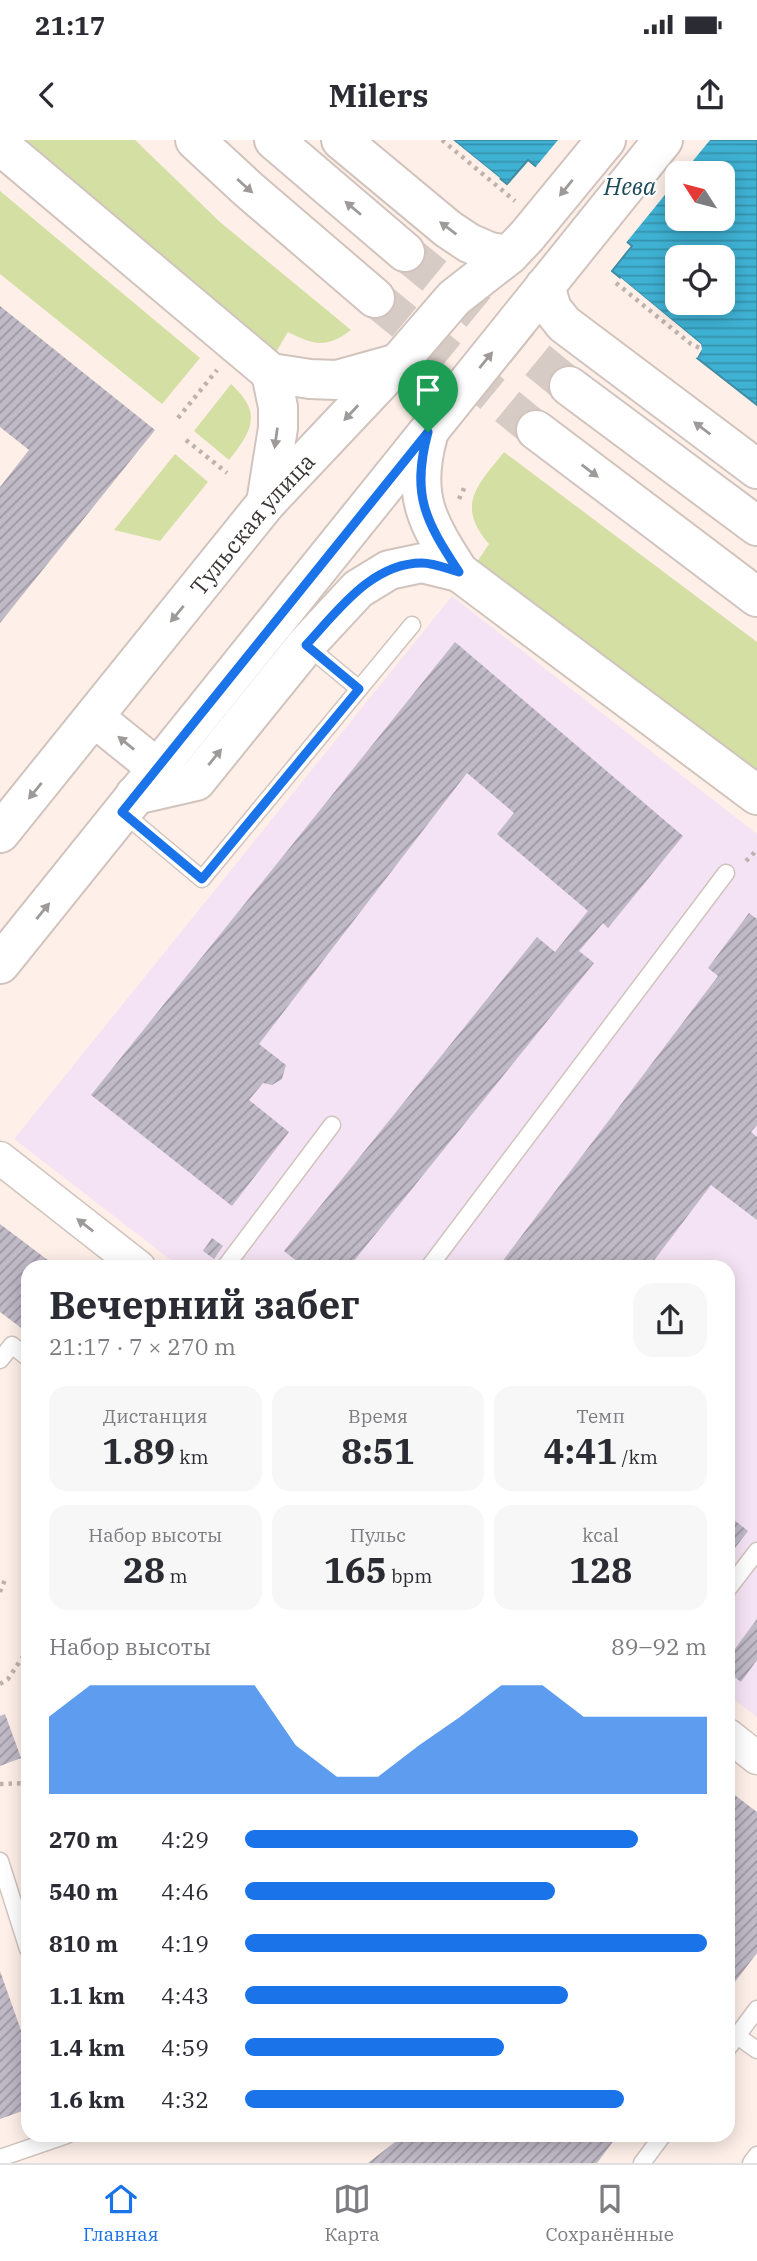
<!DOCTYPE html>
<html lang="ru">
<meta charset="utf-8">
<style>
:root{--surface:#fff;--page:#f7f7f7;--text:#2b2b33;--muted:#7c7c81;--line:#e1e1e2;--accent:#1a73e8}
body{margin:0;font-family:"IBM Plex Serif",serif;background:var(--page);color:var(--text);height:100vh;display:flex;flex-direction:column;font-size:26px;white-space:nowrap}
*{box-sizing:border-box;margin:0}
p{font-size:23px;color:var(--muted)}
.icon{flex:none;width:38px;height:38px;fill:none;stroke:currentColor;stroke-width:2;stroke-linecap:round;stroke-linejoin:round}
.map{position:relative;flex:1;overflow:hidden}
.side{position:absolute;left:21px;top:1120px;width:714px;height:882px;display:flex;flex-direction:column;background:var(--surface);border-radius:21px;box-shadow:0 4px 18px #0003}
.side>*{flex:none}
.needle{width:46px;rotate:306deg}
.fabs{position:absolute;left:665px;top:21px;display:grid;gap:14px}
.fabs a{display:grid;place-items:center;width:70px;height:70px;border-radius:14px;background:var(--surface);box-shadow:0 4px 18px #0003;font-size:35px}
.pin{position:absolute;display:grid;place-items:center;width:60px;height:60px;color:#fff;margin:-72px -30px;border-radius:50% 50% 50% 0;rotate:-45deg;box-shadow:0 0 7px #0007}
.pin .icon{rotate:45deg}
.round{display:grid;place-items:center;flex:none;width:74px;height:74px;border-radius:21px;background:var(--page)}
.head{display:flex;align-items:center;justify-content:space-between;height:119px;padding:0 28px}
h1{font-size:38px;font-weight:700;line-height:52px}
.figures{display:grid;grid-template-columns:repeat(3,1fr);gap:10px;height:119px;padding:7px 28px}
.figures div{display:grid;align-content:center;border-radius:18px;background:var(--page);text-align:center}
.figures b{font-size:35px;font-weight:700}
.figures small{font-size:19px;font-weight:400}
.figures p{font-size:19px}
.chart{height:196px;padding:14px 28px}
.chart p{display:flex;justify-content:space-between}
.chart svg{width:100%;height:126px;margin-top:7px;fill:var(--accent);opacity:.7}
ul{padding:0 28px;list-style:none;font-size:23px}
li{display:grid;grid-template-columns:112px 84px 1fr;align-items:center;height:52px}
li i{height:18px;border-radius:9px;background:var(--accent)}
.status{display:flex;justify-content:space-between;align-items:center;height:49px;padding:0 35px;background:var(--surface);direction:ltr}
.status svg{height:19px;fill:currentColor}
header{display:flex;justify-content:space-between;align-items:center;height:91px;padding:0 28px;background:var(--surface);font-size:32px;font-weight:700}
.tab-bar{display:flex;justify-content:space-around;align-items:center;height:98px;border-top:2px solid var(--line);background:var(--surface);font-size:19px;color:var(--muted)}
.tab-bar a{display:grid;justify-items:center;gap:4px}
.tab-bar .on{color:var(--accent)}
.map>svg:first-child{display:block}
.commercial{fill:#f4e3f4}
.grass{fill:#d3dfa3}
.water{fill:url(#water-rules);stroke:#3e8da4;stroke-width:2;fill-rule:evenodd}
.pier{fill:#fef0e9}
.building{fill:url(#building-hatch)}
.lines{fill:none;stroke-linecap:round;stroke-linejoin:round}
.secondary-tunnel{stroke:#d7cbc5;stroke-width:38;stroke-dasharray:38 19;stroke-linecap:butt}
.service-casing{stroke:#d1c3bd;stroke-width:19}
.minor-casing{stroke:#d1c3bd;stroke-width:35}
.secondary-casing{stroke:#d1c3bd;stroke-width:42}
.path{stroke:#beb2ad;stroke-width:4.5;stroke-dasharray:3.5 5;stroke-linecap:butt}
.service{stroke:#fff;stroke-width:16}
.minor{stroke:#fff;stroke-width:32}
.secondary{stroke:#fff;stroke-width:38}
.oneway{fill:#9e9a9a}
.route-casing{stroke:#fff;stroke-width:14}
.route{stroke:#1a73e8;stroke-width:9}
.labels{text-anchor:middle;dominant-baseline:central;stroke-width:5;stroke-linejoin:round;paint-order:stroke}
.street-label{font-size:23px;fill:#3c3634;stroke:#fff}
.water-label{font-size:24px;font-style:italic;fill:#1b4b5a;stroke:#fff}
</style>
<div class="status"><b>21:17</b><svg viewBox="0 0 49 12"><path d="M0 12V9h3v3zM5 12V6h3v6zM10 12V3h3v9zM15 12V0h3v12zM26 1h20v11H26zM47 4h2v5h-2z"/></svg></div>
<header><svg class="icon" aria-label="back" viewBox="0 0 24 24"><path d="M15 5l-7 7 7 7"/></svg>Milers<svg class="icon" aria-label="share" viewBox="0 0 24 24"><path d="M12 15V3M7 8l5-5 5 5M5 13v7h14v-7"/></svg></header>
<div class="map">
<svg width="757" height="2023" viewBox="0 0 757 2023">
<defs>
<pattern id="water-rules" width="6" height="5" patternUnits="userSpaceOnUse" patternTransform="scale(1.75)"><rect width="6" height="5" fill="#3fb2d4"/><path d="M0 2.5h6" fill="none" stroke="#3692ad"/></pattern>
<pattern id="building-hatch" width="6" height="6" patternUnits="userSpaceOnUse" patternTransform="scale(1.75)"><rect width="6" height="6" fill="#c0b9c6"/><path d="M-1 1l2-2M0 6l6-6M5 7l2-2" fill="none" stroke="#9d97a2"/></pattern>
</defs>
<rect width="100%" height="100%" fill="#fef0e9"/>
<polygon class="commercial" points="452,456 757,694 757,1577 728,1555 728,1127 180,1127 14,999"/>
<g class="grass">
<path d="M21 0H135L220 82 351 190C326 209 314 205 288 192L276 212Z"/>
<polygon points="0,51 200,218 162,264 0,134"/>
<path d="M231 244C263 273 252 291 229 320L194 291Z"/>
<path d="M504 312 757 502V633L477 422 489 404C455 365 478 345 504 312Z"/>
<polygon points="175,314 208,342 160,401 114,390"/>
</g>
<path class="water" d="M453 0H757V265L697 218 700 214 701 204 612 131 632 106 528 20 507 44ZM677 33H723V79H677ZM677 117H723V163H677Z"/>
<g class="pier">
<polygon points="450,0 453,0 500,38 498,41"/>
<polygon points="558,0 710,0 683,33 677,33 677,40 625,104 534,29"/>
<polygon points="621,138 701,204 702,209 697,218 694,216 698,206 619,140"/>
</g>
<g class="building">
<polygon points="0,166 155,290 0,483 0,347 29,310 0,287"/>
<polygon points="455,502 683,696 608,788 603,783 579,811 594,823 349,1127 304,1127 284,1111 537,797 555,812 588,771 497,694 514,673 467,633 259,904 286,925 282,939 272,945 263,943 249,960 289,992 232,1066 91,955"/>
<polygon points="749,773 757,779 757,985 751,992 757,997 757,1080 711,1045 649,1127 498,1127 718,836 708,828"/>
<polygon points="0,1084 57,1127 28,1127 28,1193 0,1172"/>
<polygon points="212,1098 223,1106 214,1119 203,1111"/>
<polygon points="728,1375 748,1391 728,1417"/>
<polygon points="757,1479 757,1520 741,1542 728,1532 728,1518"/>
<polygon points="5,1574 21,1618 0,1626 0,1576"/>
<polygon points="728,1650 757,1672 757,1813 728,1851"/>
<polygon points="0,1831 23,1896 28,1894 28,1969 0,1979"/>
<polygon points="404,1995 618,1995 597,2023 368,2023"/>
</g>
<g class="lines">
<g class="secondary-tunnel">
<polyline points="405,112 569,246"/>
<polyline points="375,158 536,290"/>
</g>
<g class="service-casing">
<g id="service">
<polyline points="306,505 359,549"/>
<polyline points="122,672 202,739 412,485"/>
<polyline points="225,1127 332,985"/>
<polyline points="429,1127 726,733"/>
<polyline points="0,1220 12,1205 28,1218"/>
<polyline points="728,1449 757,1411"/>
<polyline points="0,1721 28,1809"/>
<polyline points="737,1896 757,1910"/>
<polyline points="728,1908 757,1869"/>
<polyline points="0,2018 67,1995"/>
<polyline points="642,2023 663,1995"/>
<polyline points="751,2023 757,2015"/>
</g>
</g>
<g class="minor-casing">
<g id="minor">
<polyline points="0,1018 139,1127"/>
<polyline points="728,1595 757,1618"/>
</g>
</g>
<g class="secondary-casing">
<g id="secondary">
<polyline points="195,0 249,50 375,158"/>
<polyline points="274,0 405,112"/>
<polyline points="341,0 448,89 469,103 490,112 509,115"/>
<polyline points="0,5 271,233 310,239 337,240 398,223"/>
<polyline points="545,146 552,169 564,184 757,329"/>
<polyline points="569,246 757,386"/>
<polyline points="536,290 757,457"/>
<path d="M428 295C411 356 427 382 459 432L757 655"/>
<polyline points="266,363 278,288 278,267 271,233"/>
<polyline points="95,578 157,628"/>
<polyline points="135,655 196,641 306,505 358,449 389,430 422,423 459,432"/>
<path id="s1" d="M0 693 266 363 398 223 454 158 509 115 527 96 606 0"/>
<polyline points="0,824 663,0"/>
</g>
</g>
<g class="path">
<polyline points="442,0 515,61"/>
<polyline points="616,143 691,204 702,209"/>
<polyline points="178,278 217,230"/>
<polyline points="186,300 227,333"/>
<polyline points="459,359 466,344"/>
<polyline points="746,721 757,710"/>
<polyline points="0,1452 6,1437"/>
<polyline points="0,1544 8,1539 28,1509"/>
<polyline points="0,1644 28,1643"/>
</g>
<use href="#service" class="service"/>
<use href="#minor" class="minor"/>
<use href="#secondary" class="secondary"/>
</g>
<defs><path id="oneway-solid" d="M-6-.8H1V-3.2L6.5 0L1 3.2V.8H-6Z" transform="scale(1.75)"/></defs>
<g class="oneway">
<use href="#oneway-solid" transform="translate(245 46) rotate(42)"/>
<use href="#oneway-solid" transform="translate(566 48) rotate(129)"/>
<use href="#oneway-solid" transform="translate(353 68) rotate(-140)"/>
<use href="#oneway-solid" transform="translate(448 88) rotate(-143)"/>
<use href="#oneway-solid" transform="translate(486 220) rotate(-51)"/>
<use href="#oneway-solid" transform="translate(351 273) rotate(133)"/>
<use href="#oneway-solid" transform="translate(702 288) rotate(-143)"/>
<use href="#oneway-solid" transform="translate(276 298) rotate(98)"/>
<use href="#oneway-solid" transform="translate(590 331) rotate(37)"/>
<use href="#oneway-solid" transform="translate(177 474) rotate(129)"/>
<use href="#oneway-solid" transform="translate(126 603) rotate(-141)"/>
<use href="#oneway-solid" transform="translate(215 617) rotate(-51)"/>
<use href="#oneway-solid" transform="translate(35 651) rotate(129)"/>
<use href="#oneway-solid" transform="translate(43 771) rotate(-51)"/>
<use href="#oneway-solid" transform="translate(85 1085) rotate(-142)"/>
</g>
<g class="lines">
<g class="route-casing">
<path id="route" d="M428 292C411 355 425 380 459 432 448 429 434 423 422 423 371 423 337 472 306 505L359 549 202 739 122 672Z"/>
</g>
<use href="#route" class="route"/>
</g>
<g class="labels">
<g class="street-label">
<text stroke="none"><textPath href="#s1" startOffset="399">Тульская улица</textPath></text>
</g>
<g class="water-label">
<text x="630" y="46">Нева</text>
</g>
</g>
</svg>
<div class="fabs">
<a><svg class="needle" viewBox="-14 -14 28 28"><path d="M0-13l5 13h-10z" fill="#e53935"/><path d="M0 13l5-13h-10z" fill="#7c7c81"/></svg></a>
<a><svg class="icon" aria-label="locate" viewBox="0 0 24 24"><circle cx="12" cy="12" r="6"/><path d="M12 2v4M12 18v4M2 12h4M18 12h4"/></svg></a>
</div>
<div class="pin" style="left:428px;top:292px;background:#1e9e55"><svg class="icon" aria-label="arrive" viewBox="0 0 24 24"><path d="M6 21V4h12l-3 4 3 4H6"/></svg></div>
<section class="side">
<div class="head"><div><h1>Вечерний забег</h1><p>21:17 · 7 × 270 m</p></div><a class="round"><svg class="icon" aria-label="share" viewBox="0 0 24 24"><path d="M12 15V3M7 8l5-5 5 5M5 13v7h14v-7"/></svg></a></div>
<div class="figures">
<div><p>Дистанция</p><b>1.89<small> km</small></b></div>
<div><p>Время</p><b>8:51</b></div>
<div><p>Темп</p><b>4:41<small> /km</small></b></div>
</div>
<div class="figures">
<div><p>Набор высоты</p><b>28<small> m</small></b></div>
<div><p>Пульс</p><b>165<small> bpm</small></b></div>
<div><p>kcal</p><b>128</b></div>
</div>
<div class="chart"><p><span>Набор высоты</span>89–92 m</p>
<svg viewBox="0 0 160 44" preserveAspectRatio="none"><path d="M0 44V17L10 6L20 6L30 6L40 6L50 6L60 27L70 38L80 38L90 27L100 17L110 6L120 6L130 17L140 17L150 17L160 17V44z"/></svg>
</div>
<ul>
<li><b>270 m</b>4:29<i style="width:85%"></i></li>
<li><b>540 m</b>4:46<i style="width:67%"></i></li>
<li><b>810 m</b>4:19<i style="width:100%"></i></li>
<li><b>1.1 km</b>4:43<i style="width:70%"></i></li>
<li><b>1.4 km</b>4:59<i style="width:56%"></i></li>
<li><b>1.6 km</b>4:32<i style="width:82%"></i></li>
</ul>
</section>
</div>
<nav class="tab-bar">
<a class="on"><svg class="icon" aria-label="home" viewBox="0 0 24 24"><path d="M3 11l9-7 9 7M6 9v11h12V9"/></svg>Главная</a>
<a><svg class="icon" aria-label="map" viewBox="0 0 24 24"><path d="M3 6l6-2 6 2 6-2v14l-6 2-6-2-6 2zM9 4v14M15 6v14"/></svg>Карта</a>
<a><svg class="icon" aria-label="saved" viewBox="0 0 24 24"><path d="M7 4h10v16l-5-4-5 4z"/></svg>Сохранённые</a>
</nav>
